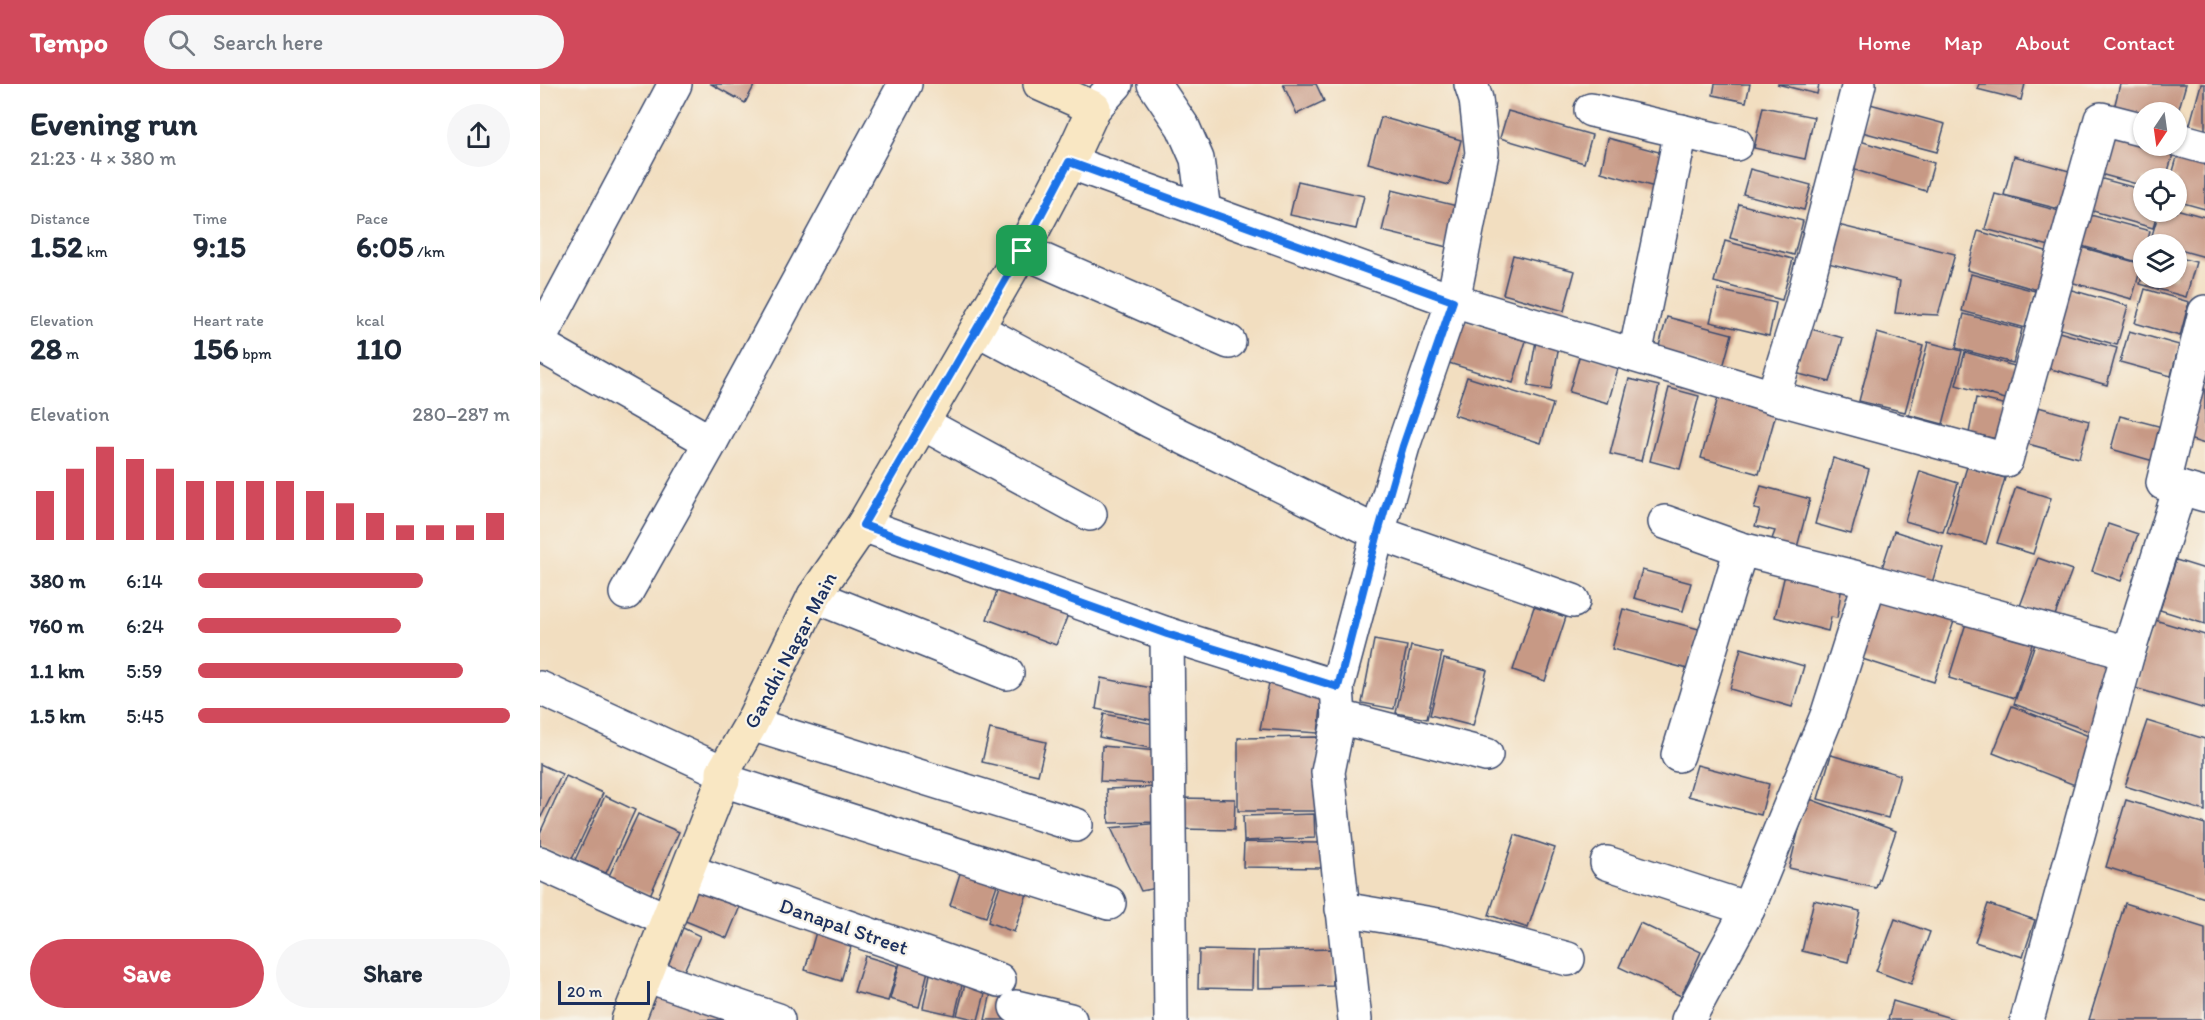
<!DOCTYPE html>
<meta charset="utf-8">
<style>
:root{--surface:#fff;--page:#f6f6f7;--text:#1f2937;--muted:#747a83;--accent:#d1495b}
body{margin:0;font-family:Itim,sans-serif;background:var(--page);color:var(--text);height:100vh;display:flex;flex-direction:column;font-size:22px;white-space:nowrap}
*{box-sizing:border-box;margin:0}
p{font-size:20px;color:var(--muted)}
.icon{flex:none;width:33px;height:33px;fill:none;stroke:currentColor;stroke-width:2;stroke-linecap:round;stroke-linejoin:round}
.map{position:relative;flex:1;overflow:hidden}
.drawer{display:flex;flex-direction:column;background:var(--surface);width:540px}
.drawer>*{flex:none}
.needle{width:39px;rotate:193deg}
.buttons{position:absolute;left:1593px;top:18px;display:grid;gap:12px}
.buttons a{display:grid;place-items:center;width:54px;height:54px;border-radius:50%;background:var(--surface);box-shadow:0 2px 4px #0004;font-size:30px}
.scale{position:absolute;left:18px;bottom:15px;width:92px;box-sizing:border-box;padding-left:6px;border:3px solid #1b2f5e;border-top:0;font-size:16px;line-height:21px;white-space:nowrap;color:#1b2f5e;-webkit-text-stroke:4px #f7f3e8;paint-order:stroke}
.pin{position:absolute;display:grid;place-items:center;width:51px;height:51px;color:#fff;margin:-26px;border-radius:12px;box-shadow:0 3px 9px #0006}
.round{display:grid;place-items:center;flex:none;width:63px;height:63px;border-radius:32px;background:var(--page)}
.headline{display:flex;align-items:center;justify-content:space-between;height:102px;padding:0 30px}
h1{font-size:33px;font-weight:700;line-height:45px}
.stats{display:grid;grid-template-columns:repeat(3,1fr);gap:9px;height:102px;padding:6px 30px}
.stats div{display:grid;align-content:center}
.stats b{font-size:30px;font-weight:700}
.stats small{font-size:16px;font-weight:400}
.stats p{font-size:16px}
.chart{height:168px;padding:12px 30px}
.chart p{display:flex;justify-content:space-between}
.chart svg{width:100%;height:108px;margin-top:6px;stroke:var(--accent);stroke-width:6}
.cta{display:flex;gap:12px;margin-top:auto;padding:12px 30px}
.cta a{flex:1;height:69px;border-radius:36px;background:var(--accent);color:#fff;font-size:24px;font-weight:700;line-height:69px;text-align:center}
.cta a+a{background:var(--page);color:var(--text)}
ul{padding:0 30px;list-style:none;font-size:20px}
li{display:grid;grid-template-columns:96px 72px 1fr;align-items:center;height:45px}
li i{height:15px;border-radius:8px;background:var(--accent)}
header{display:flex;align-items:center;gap:36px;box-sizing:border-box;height:84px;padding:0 30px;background:var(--accent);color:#fff}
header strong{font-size:28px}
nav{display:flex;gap:33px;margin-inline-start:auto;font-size:21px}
.search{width:420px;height:54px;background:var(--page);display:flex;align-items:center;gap:15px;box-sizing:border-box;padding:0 21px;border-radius:33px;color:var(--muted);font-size:22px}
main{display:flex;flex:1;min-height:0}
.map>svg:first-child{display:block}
.building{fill:#c79985}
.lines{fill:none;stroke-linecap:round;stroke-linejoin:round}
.street-casing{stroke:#3b496d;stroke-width:36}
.secondary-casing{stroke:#3b496d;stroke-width:36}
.street{stroke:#fff;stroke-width:33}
.secondary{stroke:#f9e7c3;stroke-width:33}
.route-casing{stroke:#fff;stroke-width:12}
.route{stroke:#1a73e8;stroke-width:8}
.labels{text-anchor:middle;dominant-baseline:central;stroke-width:4.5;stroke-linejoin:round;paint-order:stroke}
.street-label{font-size:21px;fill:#1b2f5e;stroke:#f7f3e8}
</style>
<header>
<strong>Tempo</strong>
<div class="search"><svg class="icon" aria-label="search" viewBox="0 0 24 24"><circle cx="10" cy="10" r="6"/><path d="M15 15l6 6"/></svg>Search here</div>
<nav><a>Home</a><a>Map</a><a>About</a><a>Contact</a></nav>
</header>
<main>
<section class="drawer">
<div class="headline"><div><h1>Evening run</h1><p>21:23 · 4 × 380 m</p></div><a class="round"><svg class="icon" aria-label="share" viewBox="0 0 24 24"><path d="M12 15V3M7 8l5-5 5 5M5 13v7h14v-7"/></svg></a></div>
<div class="stats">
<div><p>Distance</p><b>1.52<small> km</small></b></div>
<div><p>Time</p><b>9:15</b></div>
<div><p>Pace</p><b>6:05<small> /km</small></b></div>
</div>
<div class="stats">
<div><p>Elevation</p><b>28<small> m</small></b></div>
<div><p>Heart rate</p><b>156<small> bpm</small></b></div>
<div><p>kcal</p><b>110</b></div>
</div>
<div class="chart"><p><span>Elevation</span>280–287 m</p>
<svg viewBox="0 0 160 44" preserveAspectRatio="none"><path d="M5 44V24M15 44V15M25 44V6M35 44V11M45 44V15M55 44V20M65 44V20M75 44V20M85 44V20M95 44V24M105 44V29M115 44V33M125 44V38M135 44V38M145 44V38M155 44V33"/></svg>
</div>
<ul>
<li><b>380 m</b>6:14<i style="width:72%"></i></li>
<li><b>760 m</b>6:24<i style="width:65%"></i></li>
<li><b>1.1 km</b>5:59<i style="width:85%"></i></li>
<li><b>1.5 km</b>5:45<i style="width:100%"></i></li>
</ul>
<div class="cta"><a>Save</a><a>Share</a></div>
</section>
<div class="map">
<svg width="1665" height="936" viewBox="0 0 1665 936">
<rect width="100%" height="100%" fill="#f7f3e8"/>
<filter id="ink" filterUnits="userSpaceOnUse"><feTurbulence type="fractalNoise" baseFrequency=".0167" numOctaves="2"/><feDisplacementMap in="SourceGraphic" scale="12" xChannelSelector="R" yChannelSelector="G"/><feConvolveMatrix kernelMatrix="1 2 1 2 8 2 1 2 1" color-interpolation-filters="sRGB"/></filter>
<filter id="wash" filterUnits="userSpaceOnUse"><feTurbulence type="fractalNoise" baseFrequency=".008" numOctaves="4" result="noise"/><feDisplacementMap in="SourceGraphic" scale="24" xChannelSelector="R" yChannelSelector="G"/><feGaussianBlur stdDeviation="1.35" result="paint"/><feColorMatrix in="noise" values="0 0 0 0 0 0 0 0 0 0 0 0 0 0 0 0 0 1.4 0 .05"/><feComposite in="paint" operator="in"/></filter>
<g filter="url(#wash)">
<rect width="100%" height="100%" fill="#f2dec0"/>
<g id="blocks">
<g class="building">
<polygon points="171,0 215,0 205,19"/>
<polygon points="743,0 776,0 784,17 757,30"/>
<polygon points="1175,0 1210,0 1206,18 1173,11"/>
<polygon points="1237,0 1279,0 1277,10"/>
<polygon points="1439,0 1485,0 1481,16 1437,5"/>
<polygon points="1580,0 1646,0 1638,28 1604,28 1604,32 1574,24"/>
<polygon points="1661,0 1665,0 1665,52 1648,47"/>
<polygon points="1330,20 1405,40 1397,68 1322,48"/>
<polygon points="1223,23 1274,33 1265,75 1214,64"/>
<polygon points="968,27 1052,51 1044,79 960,54"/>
<polygon points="841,33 921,56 909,101 828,79"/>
<polygon points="1572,50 1604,62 1614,62 1634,67 1626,94 1604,94 1604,102 1560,90"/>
<polygon points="1068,54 1126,70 1122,105 1061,88"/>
<polygon points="1320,57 1394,79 1386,107 1312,85"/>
<polygon points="1639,67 1665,74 1665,125 1636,117 1636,94 1631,94"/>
<polygon points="1474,72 1533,88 1523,126 1464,111"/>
<polygon points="1210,85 1271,101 1264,126 1203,110"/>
<polygon points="1555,93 1604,106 1604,128 1617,128 1613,144 1546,125"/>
<polygon points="758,97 824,112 816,145 750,131"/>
<polygon points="852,106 917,122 907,163 842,147"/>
<polygon points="1455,110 1527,129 1517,164 1445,145"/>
<polygon points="1199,120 1263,137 1254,171 1190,154"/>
<polygon points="1636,125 1665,133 1665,173 1636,165 1636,160 1620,160 1610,158 1619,128 1636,128"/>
<polygon points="1543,129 1610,147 1607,160 1604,160 1601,179 1535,160"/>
<polygon points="1294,140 1415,170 1398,231 1355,229 1360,197 1284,178"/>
<polygon points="1438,147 1516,170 1505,208 1427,186"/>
<polygon points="1185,157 1253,175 1242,216 1174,198"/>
<polygon points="1533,161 1602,180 1592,215 1523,196"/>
<polygon points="973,171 1035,187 1024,227 963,210"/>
<polygon points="1636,173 1656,178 1646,213 1600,200 1603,188 1604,194 1636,194"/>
<polygon points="1431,190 1495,207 1486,244 1422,227"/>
<polygon points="1521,203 1588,222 1577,261 1511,242"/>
<polygon points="1605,205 1649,218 1640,252 1595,239"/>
<polygon points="1178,206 1236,219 1229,252 1170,238"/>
<polygon points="1424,230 1482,245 1473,279 1416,264"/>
<polygon points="1127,233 1192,250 1182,287 1117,269"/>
<polygon points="922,237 986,257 973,299 909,279"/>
<polygon points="1268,244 1303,254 1290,298 1255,289"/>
<polygon points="1515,247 1577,264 1567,301 1504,283"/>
<polygon points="1589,247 1639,261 1631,292 1580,278"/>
<polygon points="1337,249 1383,262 1365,328 1319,317"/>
<polygon points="996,257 1019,261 1011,306 988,302"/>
<polygon points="1388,258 1422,267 1403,340 1369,331"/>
<polygon points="1425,268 1478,283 1469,316 1416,301"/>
<polygon points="1040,270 1079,281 1068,319 1029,308"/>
<polygon points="927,293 1013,320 1001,359 914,331"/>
<polygon points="1089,295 1119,302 1101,377 1070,370"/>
<polygon points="1657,302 1665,305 1665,360 1642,353"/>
<polygon points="1129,304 1159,312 1140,385 1110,377"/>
<polygon points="1179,310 1237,326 1219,390 1161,374"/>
<polygon points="1436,314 1468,321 1461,356 1429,349"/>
<polygon points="1491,321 1549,337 1539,374 1481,358"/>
<polygon points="1580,332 1626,344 1617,378 1571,365"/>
<polygon points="1293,374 1329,385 1311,450 1275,440"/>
<polygon points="1427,383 1465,394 1446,460 1407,449"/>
<polygon points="1380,387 1418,399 1403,448 1365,437"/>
<polygon points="1221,402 1270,415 1256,467 1239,462 1241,457 1232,455 1235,447 1215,442 1220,426 1214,425"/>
<polygon points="1476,403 1511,414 1493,470 1457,459"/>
<polygon points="1568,440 1598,450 1581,497 1552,487"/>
<polygon points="1354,447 1403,463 1391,502 1341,487"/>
<polygon points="1498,474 1532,486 1514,534 1480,522"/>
<polygon points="1636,476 1665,485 1665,540 1620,526"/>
<polygon points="1102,486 1151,499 1143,527 1094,514"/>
<polygon points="1245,490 1301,508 1297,534 1291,533 1288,547 1235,533"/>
<polygon points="461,496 531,523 516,561 447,535"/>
<polygon points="1338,503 1417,528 1394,598 1316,573"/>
<polygon points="994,523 1026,533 1005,597 973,586"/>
<polygon points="1083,525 1159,545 1148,585 1072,565"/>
<polygon points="1427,536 1493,557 1475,614 1409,594"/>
<polygon points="1615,536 1665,551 1665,625 1595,604"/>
<polygon points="1498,551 1579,579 1554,649 1474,620"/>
<polygon points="834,556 867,562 854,625 822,619"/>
<polygon points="871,562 902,569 887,635 856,629"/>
<polygon points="1201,564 1264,582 1252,623 1190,605"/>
<polygon points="904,575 947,586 933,642 890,631"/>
<polygon points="731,589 783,607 778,649 720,645"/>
<polygon points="561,594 622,606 616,637 556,625"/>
<polygon points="1472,622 1559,656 1540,703 1453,669"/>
<polygon points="564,630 619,641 614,665 559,653"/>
<polygon points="1607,637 1665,655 1665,727 1585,702"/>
<polygon points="450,645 506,658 498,691 442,678"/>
<polygon points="778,653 779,727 698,727 698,654"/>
<polygon points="562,662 618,667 616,700 560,697"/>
<polygon points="1291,671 1360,691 1348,734 1278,715"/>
<polygon points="0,680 22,690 0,735"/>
<polygon points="1157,681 1229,700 1221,731 1148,712"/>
<polygon points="26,692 63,709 31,777 0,762 0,749"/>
<polygon points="619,703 620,738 569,739 567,705"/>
<polygon points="65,712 95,726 66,789 35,776"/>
<polygon points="640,714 695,715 694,746 639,745"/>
<polygon points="1267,714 1356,747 1336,804 1249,784"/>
<polygon points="1586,716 1665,740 1665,814 1566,783"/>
<polygon points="98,730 139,748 110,811 69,792"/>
<polygon points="774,730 775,754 704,757 703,732"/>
<polygon points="619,739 623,803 601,807 571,744"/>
<polygon points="975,751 1015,764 988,844 949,831"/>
<polygon points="704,758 781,759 781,784 703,783"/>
<polygon points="423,780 460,792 446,833 410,821"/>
<polygon points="462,795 489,804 474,848 448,838"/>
<polygon points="157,802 201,820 187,854 143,836"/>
<polygon points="1274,816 1320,827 1308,878 1262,867"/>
<polygon points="1585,819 1665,844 1665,936 1549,936"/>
<polygon points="1448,820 1495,836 1483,873 1435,858"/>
<polygon points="1355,835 1390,848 1371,900 1336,887"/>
<polygon points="1100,839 1161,868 1141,912 1079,883"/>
<polygon points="278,841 314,852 301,897 265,886"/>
<polygon points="141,843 160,852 142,891 123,882"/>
<polygon points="792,865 793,902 718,904 718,867"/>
<polygon points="659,866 713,867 712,905 658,904"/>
<polygon points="325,872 358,882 348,917 314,908"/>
<polygon points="361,875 389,883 379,923 350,915"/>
<polygon points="391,885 424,892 415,931 383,924"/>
<polygon points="426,896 447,902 438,936 417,931"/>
<polygon points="113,902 192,936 100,936"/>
<polygon points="452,904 475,910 469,936 445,936"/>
<polygon points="1353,917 1414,935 1414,936 1348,936"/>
</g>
</g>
</g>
<g filter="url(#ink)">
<use href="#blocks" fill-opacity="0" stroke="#3b496d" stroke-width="1.5"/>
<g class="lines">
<g class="street-casing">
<g id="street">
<polyline points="614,0 643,43 657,75 664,127"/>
<polyline points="554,24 576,0"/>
<polyline points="1051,26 1196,60"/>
<polyline points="1636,55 1665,63"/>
<polyline points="529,78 913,217 1233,313 1466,376 1561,35 1604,46"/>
<polyline points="482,167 689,258"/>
<polyline points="1665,228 1623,399 1665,411"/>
<polyline points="437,245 610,337 838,449 1033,517"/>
<polyline points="0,254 135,0"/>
<polyline points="0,261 171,358 365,0"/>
<polyline points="1095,271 1141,47"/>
<polyline points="1233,313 1261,223 1319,0"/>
<polyline points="382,339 550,430"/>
<polyline points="1125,438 1201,465"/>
<polyline points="323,441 627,550 797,603"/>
<polyline points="86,509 171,358"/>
<polyline points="274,512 467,589"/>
<polyline points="627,550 631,936"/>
<polyline points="0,604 183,688"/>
<polyline points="799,633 946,671"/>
<polyline points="211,640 536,741"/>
<polyline points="1138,671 1201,465 1330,497 1588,569"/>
<polyline points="183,696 569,819"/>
<polyline points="0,779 127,836"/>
<polyline points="1067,779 1208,825"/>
<polyline points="148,787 459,896"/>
<polyline points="802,825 910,843 1028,875"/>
<polyline points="105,891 238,936"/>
<polyline points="476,923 530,936"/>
<polyline points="815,936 788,688 799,633 797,603 838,449 863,362 913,217 942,69 936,15 931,0"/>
<polyline points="1148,936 1208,825 1288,629 1330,497"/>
<polyline points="1487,936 1588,569 1640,404"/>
</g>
</g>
<g class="secondary-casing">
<polyline id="secondary" points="88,936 183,696 183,688 211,640 274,512 323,441 482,167 529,78 554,24 500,0"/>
</g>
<use href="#street" class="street"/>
<use href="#secondary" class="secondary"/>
</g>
</g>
<g class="lines" filter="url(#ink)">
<g class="route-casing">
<polygon id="route" points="529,78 913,217 863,362 838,449 798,603 627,550 323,441 482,167"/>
</g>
<use href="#route" class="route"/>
</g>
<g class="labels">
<g class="street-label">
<text transform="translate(250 566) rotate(-62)">Gandhi Nagar Main</text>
<text transform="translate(304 842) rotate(19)">Danapal Street</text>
</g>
</g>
</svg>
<div class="buttons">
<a><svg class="needle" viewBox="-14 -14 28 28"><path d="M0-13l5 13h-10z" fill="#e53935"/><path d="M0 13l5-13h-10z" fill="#747a83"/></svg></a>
<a><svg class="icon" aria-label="locate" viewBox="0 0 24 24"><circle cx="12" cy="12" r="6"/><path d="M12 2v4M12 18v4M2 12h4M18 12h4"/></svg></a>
<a><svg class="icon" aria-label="layers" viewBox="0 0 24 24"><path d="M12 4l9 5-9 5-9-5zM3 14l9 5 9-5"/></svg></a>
</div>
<div class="scale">20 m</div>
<div class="pin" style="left:482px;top:167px;background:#1e9e55"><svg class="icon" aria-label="arrive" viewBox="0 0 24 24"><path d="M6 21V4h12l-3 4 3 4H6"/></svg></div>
</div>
</main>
